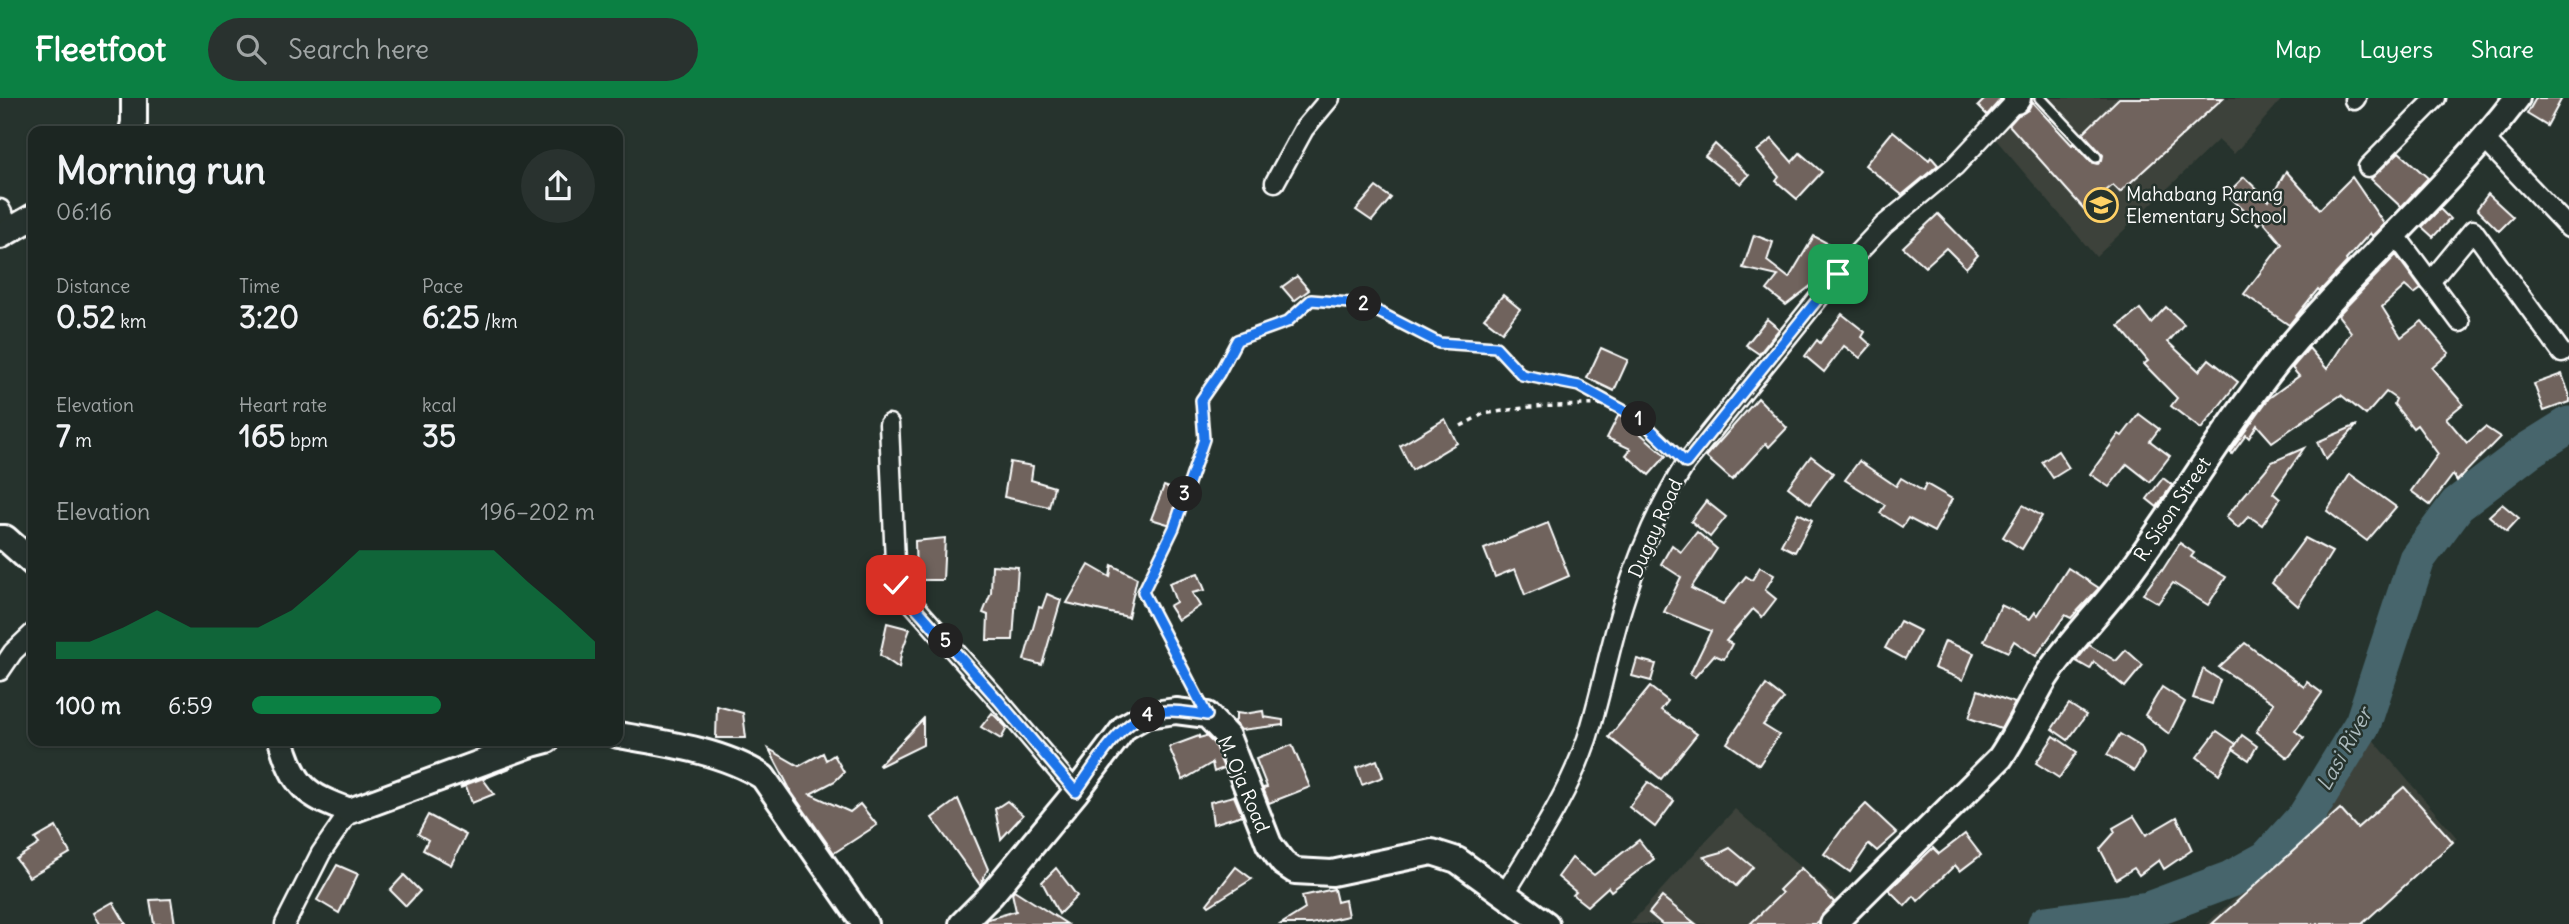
<!DOCTYPE html>
<meta charset="utf-8">
<style>
:root{--surface:#1c2622;--page:#29322f;--text:#f1f3f6;--muted:#a0a5a5;--line:#3a4340;--accent:#0b8043}
body{margin:0;font-family:Delius,sans-serif;background:var(--page);color:var(--text);height:100vh;display:flex;flex-direction:column;font-size:26px;white-space:nowrap}
*{box-sizing:border-box;margin:0}
p{font-size:23px;color:var(--muted)}
.icon{flex:none;width:38px;height:38px;fill:none;stroke:currentColor;stroke-width:2;stroke-linecap:round;stroke-linejoin:round}
.map{position:relative;flex:1;overflow:hidden}
.panel{position:absolute;left:28px;top:28px;width:595px;height:620px;display:flex;flex-direction:column;background:var(--surface);border-radius:14px;box-shadow:0 2px 5px #0004,0 0 0 2px var(--line)}
.panel>*{flex:none}
.pin{position:absolute;display:grid;place-items:center;width:60px;height:60px;color:#fff;margin:-30px;border-radius:14px;box-shadow:0 4px 10px #0006}
.km{position:absolute;width:35px;height:35px;margin:-18px;border-radius:50%;background:#222;color:#fff;font-size:19px;line-height:35px;text-align:center}
.round{display:grid;place-items:center;flex:none;width:74px;height:74px;border-radius:37px;background:var(--page)}
.head{display:flex;align-items:center;justify-content:space-between;height:119px;padding:0 28px}
h1{font-size:38px;font-weight:800;line-height:52px}
.metrics{display:grid;grid-template-columns:repeat(3,1fr);gap:10px;height:119px;padding:7px 28px}
.metrics div{display:grid;align-content:center}
.metrics b{font-size:30px;font-weight:800}
.metrics small{font-size:19px;font-weight:400}
.metrics p{font-size:19px}
.chart{height:196px;padding:14px 28px}
.chart p{display:flex;justify-content:space-between}
.chart svg{width:100%;height:126px;margin-top:7px;fill:var(--accent);opacity:.7}
ul{padding:0 28px;list-style:none;font-size:23px}
li{display:grid;grid-template-columns:112px 84px 1fr;align-items:center;height:52px}
li i{height:18px;border-radius:9px;background:var(--accent)}
header{display:flex;align-items:center;gap:42px;box-sizing:border-box;height:98px;padding:0 35px;background:var(--accent);color:#fff}
header strong{font-size:33px}
nav{display:flex;gap:38px;margin-inline-start:auto;font-size:24px}
.search{width:490px;height:63px;background:var(--page);display:flex;align-items:center;gap:18px;box-sizing:border-box;padding:0 24px;border-radius:38px;color:var(--muted);font-size:26px}
.map>svg:first-child{display:block}
.built{fill:#3c423b}
.lines{fill:none;stroke-linecap:round;stroke-linejoin:round}
.river{stroke:#46656c;stroke-width:37}
.building{fill:#70645d;stroke:#fff;stroke-width:2}
.lane-casing{stroke:#fff;stroke-width:14}
.street-casing{stroke:#fff;stroke-width:23}
.secondary-casing{stroke:#fff;stroke-width:30}
.path{stroke:#fff;stroke-width:3.5;stroke-dasharray:5 5;stroke-linecap:butt}
.lane{stroke:#26332d;stroke-width:9}
.street{stroke:#26332d;stroke-width:18}
.secondary{stroke:#26332d;stroke-width:24}
.route-casing{stroke:#fff;stroke-width:14}
.route{stroke:#1a73e8;stroke-width:9}
.labels{text-anchor:middle;dominant-baseline:central;stroke-width:5;stroke-linejoin:round;paint-order:stroke}
.poi-label{font-size:19px;fill:#fff;stroke:#26332d;text-anchor:start}
.street-label{font-size:19px;fill:#fff;stroke:#26332d}
.water-label{font-size:21px;font-style:italic;fill:#acbabd;stroke:#26332d}
</style>
<header>
<strong>Fleetfoot</strong>
<div class="search"><svg class="icon" aria-label="search" viewBox="0 0 24 24"><circle cx="10" cy="10" r="6"/><path d="M15 15l6 6"/></svg>Search here</div>
<nav><a>Map</a><a>Layers</a><a>Share</a></nav>
</header>
<div class="map">
<svg width="2569" height="826" viewBox="0 0 2569 826">
<rect width="100%" height="100%" fill="#26332d"/>
<filter id="ink" filterUnits="userSpaceOnUse"><feTurbulence type="fractalNoise" baseFrequency=".0143" numOctaves="2"/><feDisplacementMap in="SourceGraphic" scale="14" xChannelSelector="R" yChannelSelector="G"/><feConvolveMatrix kernelMatrix="1 2 1 2 8 2 1 2 1" color-interpolation-filters="sRGB"/></filter>
<g filter="url(#ink)">
<g class="built">
<polygon points="2025,0 2283,0 2234,56 2218,42 2096,159 1992,37"/>
<polygon points="2370,638 2457,740 2362,826 2206,826 2298,744 2317,721"/>
<polygon points="1735,711 1840,803 1817,826 1630,826"/>
</g>
<g class="lines">
<polyline class="river" points="2046,826 2148,812 2231,781 2267,761 2306,718 2363,625 2417,461 2457,407 2529,352 2569,327"/>
</g>
<g class="building">
<polygon points="1986,0 2002,0 1987,17 1978,8"/>
<polygon points="2119,0 2223,0 2120,94 2113,87 2084,111 2009,27 2018,17 2028,12 2032,4 2072,47 2073,45 2091,64 2098,66 2102,62 2103,57 2083,35"/>
<polygon points="2536,0 2562,0 2547,28 2527,16"/>
<polygon points="1893,33 1929,62 1931,59 1938,67 1902,97 1865,67"/>
<polygon points="1772,41 1792,64 1800,55 1822,74 1797,101 1776,83 1779,79 1757,53"/>
<polygon points="1715,46 1749,77 1741,86 1705,58"/>
<polygon points="2399,54 2428,80 2401,109 2371,81"/>
<polygon points="2286,73 2320,111 2352,79 2384,126 2372,138 2370,135 2346,162 2347,164 2320,193 2318,191 2289,227 2244,196 2282,146 2262,122 2258,126 2227,96 2244,79 2269,103"/>
<polygon points="1376,89 1391,100 1372,123 1356,112"/>
<polygon points="2488,96 2513,119 2499,133 2477,111"/>
<polygon points="2440,111 2450,121 2433,139 2422,129"/>
<polygon points="1938,116 1978,157 1966,170 1946,150 1925,169 1903,149"/>
<polygon points="1754,137 1773,144 1767,163 1789,180 1814,138 1840,152 1817,183 1786,207 1767,192 1778,178 1743,170"/>
<polygon points="2396,157 2421,191 2414,196 2405,188 2382,209 2401,239 2422,223 2449,255 2432,270 2463,306 2446,320 2467,345 2485,329 2500,339 2457,383 2453,377 2430,407 2411,393 2438,356 2417,327 2413,330 2394,306 2396,301 2386,294 2366,317 2341,297 2272,344 2257,327 2249,340 2246,337 2232,356 2230,354 2269,300 2299,278 2292,270 2309,250 2327,271 2351,234 2338,217"/>
<polygon points="1297,178 1309,192 1294,203 1282,189"/>
<polygon points="1503,197 1520,211 1502,234 1484,220"/>
<polygon points="2166,209 2184,226 2168,244 2199,273 2209,261 2238,284 2201,331 2171,308 2177,300 2144,266 2148,263 2119,228 2140,211 2151,225"/>
<polygon points="1842,216 1865,234 1862,239 1871,247 1860,260 1844,248 1824,274 1805,258 1817,242 1820,245"/>
<polygon points="1767,221 1779,231 1759,256 1746,247"/>
<polygon points="1601,250 1628,262 1614,293 1587,280"/>
<polygon points="2562,276 2569,296 2569,304 2544,313 2534,286"/>
<polygon points="1758,300 1787,330 1769,349 1766,345 1732,382 1706,359"/>
<polygon points="1620,314 1637,325 1634,330 1666,358 1649,377 1626,357 1631,351 1607,340"/>
<polygon points="2139,316 2159,331 2150,343 2170,358 2150,384 2127,366 2109,389 2090,376 2119,336 2122,338"/>
<polygon points="1445,321 1457,345 1412,372 1400,348"/>
<polygon points="2357,327 2326,362 2317,344"/>
<polygon points="2304,350 2273,395 2280,401 2262,427 2249,418 2238,430 2226,419 2272,364"/>
<polygon points="2058,353 2069,370 2053,380 2042,364"/>
<polygon points="1811,358 1833,375 1810,406 1788,389"/>
<polygon points="1859,363 1896,388 1901,380 1923,393 1926,386 1952,401 1934,434 1908,420 1902,429 1880,415 1885,407 1845,382"/>
<polygon points="1010,364 1033,368 1031,382 1054,389 1049,409 1004,399"/>
<polygon points="2350,376 2396,409 2367,443 2327,413"/>
<polygon points="2163,380 2172,387 2157,409 2147,401"/>
<polygon points="1164,388 1183,395 1171,427 1151,421"/>
<polygon points="1706,403 1726,419 1710,439 1691,423"/>
<polygon points="2502,406 2519,420 2507,433 2489,418"/>
<polygon points="2023,407 2042,418 2022,451 2003,439"/>
<polygon points="1798,415 1812,422 1795,454 1781,447"/>
<polygon points="1548,425 1569,478 1525,497 1515,471 1495,479 1484,451"/>
<polygon points="1697,434 1717,451 1691,490 1723,506 1746,478 1752,482 1760,469 1774,477 1765,492 1776,501 1762,519 1753,511 1726,543 1732,546 1724,561 1714,557 1695,579 1690,576 1711,533 1664,514 1681,479 1661,466 1672,447 1681,454"/>
<polygon points="945,440 943,482 916,482 915,443"/>
<polygon points="2305,440 2332,454 2298,508 2272,485"/>
<polygon points="2180,445 2194,455 2191,459 2226,479 2208,507 2173,485 2158,505 2143,496 2161,472 2162,473"/>
<polygon points="992,467 1018,469 1013,542 987,542 988,517 983,515 991,495"/>
<polygon points="1089,467 1110,479 1112,467 1137,480 1128,519 1067,505"/>
<polygon points="2068,470 2099,490 2071,520 2065,517 2036,558 2014,543 2008,554 1984,543 2001,507 2030,521 2035,514 2038,517"/>
<polygon points="1198,475 1205,492 1192,495 1200,508 1178,522 1169,508 1176,504 1169,485"/>
<polygon points="1047,496 1061,502 1042,567 1024,562 1039,509 1042,510"/>
<polygon points="1900,523 1920,533 1905,561 1885,550"/>
<polygon points="887,525 910,531 901,556 899,570 880,557"/>
<polygon points="1945,543 1974,555 1963,582 1934,570"/>
<polygon points="2245,545 2304,589 2307,584 2322,595 2295,633 2304,640 2288,660 2256,634 2274,605 2219,569"/>
<polygon points="2089,547 2116,563 2126,552 2143,567 2125,589 2094,564 2090,571 2076,563"/>
<polygon points="1637,561 1656,566 1651,583 1632,578"/>
<polygon points="2203,571 2220,582 2212,606 2193,600"/>
<polygon points="1766,587 1784,601 1763,627 1779,637 1759,667 1727,645"/>
<polygon points="1650,589 1668,603 1661,612 1697,636 1661,681 1609,639"/>
<polygon points="2162,589 2185,604 2169,636 2145,617"/>
<polygon points="1978,592 2015,605 2001,631 1969,620"/>
<polygon points="2069,606 2086,617 2068,642 2052,631"/>
<polygon points="717,608 743,615 746,640 716,640"/>
<polygon points="1263,613 1264,619 1283,622 1283,627 1241,632 1234,624 1236,622 1236,615 1244,616"/>
<polygon points="992,615 1007,630 1001,641 981,629"/>
<polygon points="923,621 923,647 880,668 879,667"/>
<polygon points="2217,633 2236,646 2219,676 2197,659"/>
<polygon points="2120,636 2141,649 2144,656 2134,673 2107,657"/>
<polygon points="2242,637 2257,648 2249,662 2233,651"/>
<polygon points="1199,638 1199,640 1206,638 1214,646 1224,670 1214,674 1212,665 1183,682 1169,649"/>
<polygon points="2054,638 2077,654 2059,680 2036,665"/>
<polygon points="1292,647 1310,689 1269,705 1263,690 1267,689 1256,661"/>
<polygon points="769,651 799,668 823,655 826,662 834,657 844,674 835,683 810,696 850,714 860,706 877,727 834,755 792,695"/>
<polygon points="1377,662 1383,679 1362,687 1356,670"/>
<polygon points="510,670 483,681 494,696 472,705 466,688 460,690 462,688"/>
<polygon points="1648,684 1674,703 1655,729 1629,709"/>
<polygon points="2404,689 2453,744 2362,826 2212,826 2340,711 2357,730"/>
<polygon points="1234,698 1242,717 1213,726 1210,704"/>
<polygon points="958,701 988,771 980,787 932,720"/>
<polygon points="1007,703 1023,717 1001,741 995,711"/>
<polygon points="1866,706 1897,735 1877,753 1869,746 1850,774 1824,756 1843,730"/>
<polygon points="428,717 466,737 451,767 423,752 428,742 418,736"/>
<polygon points="2134,718 2146,737 2177,719 2192,752 2164,771 2159,762 2139,777 2134,770 2116,781 2100,751 2115,734 2113,730"/>
<polygon points="56,729 70,755 29,779 16,761 39,746 35,741"/>
<polygon points="1965,736 1981,757 1960,773 1955,767 1918,803 1914,798 1905,808 1889,792 1933,750 1939,756"/>
<polygon points="1639,742 1654,761 1611,793 1608,789 1587,808 1573,797 1576,794 1558,779 1572,760 1594,777"/>
<polygon points="1730,750 1753,769 1736,788 1704,759 1722,754"/>
<polygon points="337,767 358,776 339,815 317,802"/>
<polygon points="1236,769 1252,781 1209,808 1207,806"/>
<polygon points="1056,770 1077,798 1059,816 1042,784"/>
<polygon points="1801,770 1834,804 1819,823 1815,826 1750,826 1782,795 1779,792"/>
<polygon points="404,777 420,793 406,808 390,792"/>
<polygon points="1334,791 1337,804 1345,802 1348,818 1311,826 1281,826 1305,811 1302,798"/>
<polygon points="1014,792 1067,826 985,826 988,821 1016,813 1012,795"/>
<polygon points="1662,799 1696,826 1662,826 1649,815"/>
<polygon points="171,801 175,826 154,826 150,802"/>
<polygon points="113,804 126,826 100,826 94,815"/>
</g>
<g class="lines">
<g class="lane-casing">
<polyline id="lane" points="2040,0 2096,59"/>
</g>
<g class="street-casing">
<g id="street">
<polyline points="2354,2 2356,0"/>
<polyline points="2485,42 2569,130"/>
<polyline points="2368,69 2436,0"/>
<polyline points="1275,84 1304,31 1330,0"/>
<polyline points="0,111 11,132"/>
<polyline points="2394,135 2460,224"/>
<polyline points="2430,184 2473,132 2562,255"/>
<polyline points="889,326 896,487 999,603 1076,694"/>
<polyline points="0,573 13,554 33,535"/>
<path d="M1504 797C1534 747 1568 697 1587 641 1601 597 1609 551 1623 506 1638 457 1659 408 1686 365L1838 176 1884 127 1955 68 2016 3 2013 0"/>
<polyline points="285,826 321,755 350,713"/>
</g>
</g>
<g class="secondary-casing">
<g id="secondary">
<polyline points="2016,3 2018,0"/>
<polyline points="132,33 134,25 134,0"/>
<polyline points="0,138 33,119"/>
<polyline points="0,440 5,440 33,465"/>
<path d="M618 637C665 645 723 653 763 679L865 826"/>
<path d="M281 642C295 689 305 697 350 713L532 646 547 642"/>
<polyline points="962,826 991,797 1076,694 1125,629 1146,617 1176,613 1207,617 1227,638 1269,746 1283,765 1295,773 1332,775 1432,754 1457,762 1546,826"/>
<path d="M1833 826 2000 660C2017 635 2029 608 2044 582 2063 551 2097 517 2120 487 2176 414 2221 334 2279 262 2353 171 2445 94 2517 0"/>
</g>
</g>
<g class="path">
<polyline points="1461,328 1483,316 1530,309 1610,306"/>
<polyline points="1195,594 1143,494 1174,430 1204,341 1201,302 1219,276 1237,242 1287,224 1311,203 1363,206 1439,245 1496,249 1522,277 1579,288 1641,322 1672,351"/>
</g>
<use href="#lane" class="lane"/>
<use href="#street" class="street"/>
<use href="#secondary" class="secondary"/>
</g>
</g>
<g class="lines" filter="url(#ink)">
<g class="route-casing">
<path id="route" d="M896 487 999 603 1076 694C1093 671 1118 626 1146 617 1166 610 1187 614 1207 617L1143 494 1174 430 1204 341 1201 302 1219 276 1237 242 1287 224 1311 202 1363 206 1439 245 1496 249 1522 277 1579 288 1641 322 1686 365 1838 176"/>
</g>
<use href="#route" class="route"/>
</g>
<defs>
<g id="school-ring" transform="scale(1.75)"><circle r="9.5" fill="#26332d" stroke="#ffd166" stroke-width="1.5"/><path d="M0-5L7-2L0 1L-7-2ZM-4 1L0 2.5L4 1V4Q0 6-4 4Z" fill="#ffd166"/></g>
</defs>
<g fill-rule="evenodd">
<use href="#school-ring" x="2101" y="107"/>
</g>
<g class="labels">
<g class="poi-label">
<text x="2126" y="96">Mahabang Parang<tspan x="2126" dy="22">Elementary School</tspan></text>
</g>
<g class="street-label">
<text transform="translate(2172 411) rotate(-56)">R. Sison Street</text>
<text transform="translate(1655 430) rotate(-66)">Dugay Road</text>
<text transform="translate(1244 686) rotate(67)">M. Oja Road</text>
</g>
<g class="water-label">
<text transform="translate(2344 651) rotate(-61)">Lasi River</text>
</g>
</g>
</svg>
<div class="pin" style="left:1838px;top:176px;background:#1e9e55"><svg class="icon" aria-label="arrive" viewBox="0 0 24 24"><path d="M6 21V4h12l-3 4 3 4H6"/></svg></div>
<div class="pin" style="left:896px;top:487px;background:#d93025"><svg class="icon" aria-label="check" viewBox="0 0 24 24"><path d="M5 12l5 5 9-10"/></svg></div>
<b class="km" style="left:1639px;top:321px">1</b>
<b class="km" style="left:1364px;top:206px">2</b>
<b class="km" style="left:1185px;top:396px">3</b>
<b class="km" style="left:1148px;top:617px">4</b>
<b class="km" style="left:946px;top:543px">5</b>
<section class="panel">
<div class="head"><div><h1>Morning run</h1><p>06:16</p></div><a class="round"><svg class="icon" aria-label="share" viewBox="0 0 24 24"><path d="M12 15V3M7 8l5-5 5 5M5 13v7h14v-7"/></svg></a></div>
<div class="metrics">
<div><p>Distance</p><b>0.52<small> km</small></b></div>
<div><p>Time</p><b>3:20</b></div>
<div><p>Pace</p><b>6:25<small> /km</small></b></div>
</div>
<div class="metrics">
<div><p>Elevation</p><b>7<small> m</small></b></div>
<div><p>Heart rate</p><b>165<small> bpm</small></b></div>
<div><p>kcal</p><b>35</b></div>
</div>
<div class="chart"><p><span>Elevation</span>196–202 m</p>
<svg viewBox="0 0 160 44" preserveAspectRatio="none"><path d="M0 44V38L10 38L20 33L30 27L40 33L50 33L60 33L70 27L80 17L90 6L100 6L110 6L120 6L130 6L140 17L150 27L160 38V44z"/></svg>
</div>
<ul>
<li><b>100 m</b>6:59<i style="width:55%"></i></li>
</ul>
</section>
</div>
